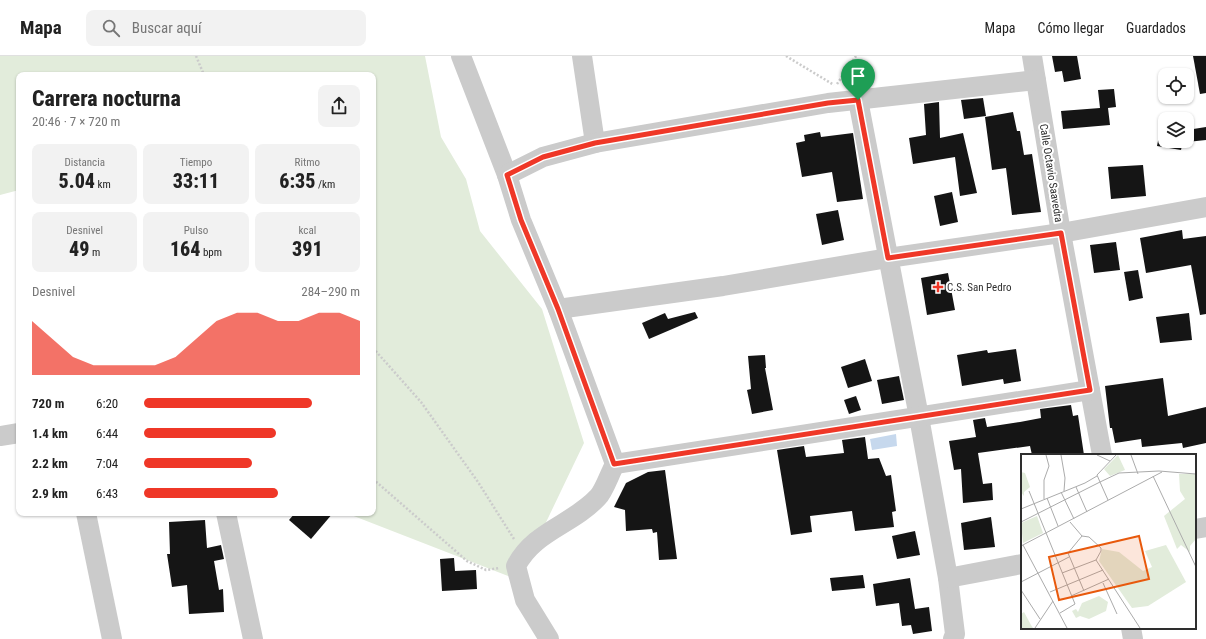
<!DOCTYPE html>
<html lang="es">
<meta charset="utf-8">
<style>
:root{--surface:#fff;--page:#f2f2f2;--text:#222;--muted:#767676;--line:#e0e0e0;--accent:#ef3727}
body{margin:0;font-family:"Roboto Condensed",sans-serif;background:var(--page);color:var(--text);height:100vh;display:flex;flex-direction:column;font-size:15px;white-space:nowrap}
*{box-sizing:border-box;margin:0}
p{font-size:13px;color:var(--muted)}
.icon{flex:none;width:22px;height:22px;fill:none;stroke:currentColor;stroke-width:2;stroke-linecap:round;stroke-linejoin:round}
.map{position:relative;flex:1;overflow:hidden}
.details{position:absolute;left:16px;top:16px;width:360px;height:444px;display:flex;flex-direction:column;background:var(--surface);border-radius:8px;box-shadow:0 1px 3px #0004}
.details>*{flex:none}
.tools{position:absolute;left:1158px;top:12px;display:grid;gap:8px}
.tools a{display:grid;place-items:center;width:36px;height:36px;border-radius:8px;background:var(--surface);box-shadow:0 1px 3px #0004;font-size:20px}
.pin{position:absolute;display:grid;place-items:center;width:34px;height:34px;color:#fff;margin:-41px -17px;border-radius:50% 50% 50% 0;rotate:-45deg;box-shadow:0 0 4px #0007}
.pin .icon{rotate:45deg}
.round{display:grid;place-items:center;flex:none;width:42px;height:42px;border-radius:8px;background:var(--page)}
.overview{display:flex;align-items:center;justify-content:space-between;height:68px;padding:0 16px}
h1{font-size:22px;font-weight:800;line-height:30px}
.figures{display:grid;grid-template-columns:repeat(3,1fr);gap:6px;height:68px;padding:4px 16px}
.figures div{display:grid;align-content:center;border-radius:8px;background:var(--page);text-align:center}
.figures b{font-size:20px;font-weight:800}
.figures small{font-size:11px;font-weight:400}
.figures p{font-size:11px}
.chart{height:112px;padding:8px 16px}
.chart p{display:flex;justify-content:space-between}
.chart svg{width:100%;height:72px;margin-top:4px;fill:var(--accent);opacity:.7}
ul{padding:0 16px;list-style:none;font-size:13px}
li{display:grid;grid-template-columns:64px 48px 1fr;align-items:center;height:30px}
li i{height:10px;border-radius:5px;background:var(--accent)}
header{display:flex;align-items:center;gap:24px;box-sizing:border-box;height:56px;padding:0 20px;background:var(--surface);border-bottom:1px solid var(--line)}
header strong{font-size:19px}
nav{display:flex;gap:22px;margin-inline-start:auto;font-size:14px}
.search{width:280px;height:36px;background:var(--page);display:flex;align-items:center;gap:10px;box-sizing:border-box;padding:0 14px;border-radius:8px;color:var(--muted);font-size:15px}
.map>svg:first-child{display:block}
.green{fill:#e2ecdb}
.water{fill:#c6d8ed}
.building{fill:#151515}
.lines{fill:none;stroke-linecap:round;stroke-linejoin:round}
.path{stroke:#cbcbcb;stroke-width:2.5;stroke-dasharray:2 2;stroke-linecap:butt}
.minor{stroke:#cbcbcb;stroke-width:20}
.route-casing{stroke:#fff;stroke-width:8}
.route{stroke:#ef3727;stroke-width:5}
.poi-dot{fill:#ef3727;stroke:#fff;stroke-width:1.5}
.labels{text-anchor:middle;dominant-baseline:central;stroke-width:4;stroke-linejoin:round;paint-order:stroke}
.street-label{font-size:11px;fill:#2e2e2e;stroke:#fff}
.poi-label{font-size:11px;fill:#2e2e2e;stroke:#fff;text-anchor:start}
.inset-road{fill:none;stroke:#ababab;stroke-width:1}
.view{fill:#e8590c;fill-opacity:0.15;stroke:#e8590c;stroke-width:2}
.inset-edge{fill:none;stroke:#2e2e2e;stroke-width:2}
</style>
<header>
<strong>Mapa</strong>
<div class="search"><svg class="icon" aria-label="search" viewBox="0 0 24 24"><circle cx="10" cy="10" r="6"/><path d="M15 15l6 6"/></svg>Buscar aquí</div>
<nav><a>Mapa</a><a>Cómo llegar</a><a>Guardados</a></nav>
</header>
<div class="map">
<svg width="1206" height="583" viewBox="0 0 1206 583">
<rect width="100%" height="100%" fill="#fff"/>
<polygon class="green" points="0,0 425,0 441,81 466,123 480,175 542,253 584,387 538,483 516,523 346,457 373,457 373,19 19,19 19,134 0,139"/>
<polygon class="water" points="896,378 897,390 872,394 870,383"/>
<g class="building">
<polygon points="1052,0 1077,0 1081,23 1064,26 1062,15 1055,16"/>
<polygon points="1193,0 1206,0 1206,37 1200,38"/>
<polygon points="1114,33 1116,51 1108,52 1110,69 1063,73 1061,55 1100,52 1098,34"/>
<polygon points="983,42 986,60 964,63 961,44"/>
<polygon points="939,46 940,82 963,77 977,137 960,140 955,101 913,108 909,82 926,79 924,48"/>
<polygon points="1013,56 1017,75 1020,75 1024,99 1032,98 1041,156 1012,159 1006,112 992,114 985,61"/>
<polygon points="1206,71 1206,84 1187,86 1187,74"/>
<polygon points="1160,75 1165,76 1165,85 1183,85 1181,94 1157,90"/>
<polygon points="820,76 821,81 853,77 863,143 837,146 832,116 802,121 796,87 805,85 804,79"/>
<polygon points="1143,109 1146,140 1111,143 1108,111"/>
<polygon points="952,136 958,166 940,170 934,140"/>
<polygon points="838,154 844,184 822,189 816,158"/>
<polygon points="1182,174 1183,183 1206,180 1206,258 1200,259 1191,209 1146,217 1140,182"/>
<polygon points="1116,186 1120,214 1094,217 1090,189"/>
<polygon points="1138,214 1143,242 1129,245 1124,216"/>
<polygon points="948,217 955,254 927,259 921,222"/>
<polygon points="695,256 698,262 649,283 642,267 665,257 668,263"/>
<polygon points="1189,257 1192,284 1160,287 1156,261"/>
<polygon points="1016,293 1021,325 1004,328 1003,323 962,330 957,299 987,294 988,297"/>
<polygon points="765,299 766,312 765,312 773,354 752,358 747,334 751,333 748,300"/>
<polygon points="865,303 872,325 848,332 841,311"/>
<polygon points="899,320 904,344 882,348 877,324"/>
<polygon points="1163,322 1168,360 1206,351 1206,387 1183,392 1182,387 1142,391 1141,383 1115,387 1112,372 1110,372 1105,330"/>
<polygon points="856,340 861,354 849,358 844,344"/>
<polygon points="1071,349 1073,360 1078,359 1084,399 1032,399 1030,390 978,397 983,428 992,427 993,444 963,447 961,413 954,414 949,385 976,381 973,364 985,362 987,371 1020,366 1041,362 1040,353"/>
<polygon points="865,381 868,403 879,402 886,420 891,419 896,455 892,456 894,471 855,475 852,455 810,460 812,476 791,479 777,394 804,390 806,401 844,397 842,384"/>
<polygon points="665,414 677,503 659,504 657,476 653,477 652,473 626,475 625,454 614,451 626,427 648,416"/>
<polygon points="295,457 333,457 311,483 289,464"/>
<polygon points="991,461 995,491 964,494 961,467"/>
<polygon points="205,464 207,492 221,489 224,503 214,505 219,534 223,533 224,556 189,558 187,529 172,531 167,498 170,498 169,466"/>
<polygon points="915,475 920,499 897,503 892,480"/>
<polygon points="454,502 455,515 476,514 477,533 442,535 440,503"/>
<polygon points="863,519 865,532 832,535 830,522"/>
<polygon points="910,522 915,553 929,551 932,575 913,578 911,569 902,570 899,547 876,550 873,528"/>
</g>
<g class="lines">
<g class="path">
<polyline points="196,0 204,19"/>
<polyline points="786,0 834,29"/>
<polyline points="837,28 856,0"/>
<polyline points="373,292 421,346 478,426 514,483"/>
<polyline points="373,423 467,505 486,514 500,512"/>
</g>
<g class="minor">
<path d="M461 0 507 119 521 164 558 253 615 408C610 417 604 435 598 441 572 469 534 475 516 510L525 544 549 583"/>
<polyline points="582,0 595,87"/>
<polyline points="1032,0 1061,177 1102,399"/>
<polyline points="858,44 919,361 948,522 955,578 953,583"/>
<polyline points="507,119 543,101 595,87 828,47 1036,24"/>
<polyline points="558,253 723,230 888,202 1061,177 1206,151"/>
<polyline points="0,380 19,377"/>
<polyline points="615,408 1090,334"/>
<polyline points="86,457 112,583"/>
<polyline points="226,457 253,583"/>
<polyline points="1195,473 1206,471"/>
<polyline points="948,522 1022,508"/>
<polyline points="1131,572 1133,583"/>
</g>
</g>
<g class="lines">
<g class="route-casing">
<polygon id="route" points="858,44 888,202 1061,177 1090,334 614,408 558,253 521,164 507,119 543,101 595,87 828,47"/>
</g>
<use href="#route" class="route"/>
</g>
<path class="poi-dot" d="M936 225h4v4h4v4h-4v4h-4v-4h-4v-4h4z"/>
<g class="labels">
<g class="street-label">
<text transform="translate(1051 117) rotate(81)">Calle Octavio Saavedra</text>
</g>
<g class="poi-label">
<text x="947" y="231">C.S. San Pedro</text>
</g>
</g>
<g transform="translate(1021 398)">
<rect width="175" height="175" fill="#fff"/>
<path d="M97 1 104 16 89 22 83 15ZM0 18 4 19 9 33 3 38V42L0 38ZM158 20H175V85L169 92V98L160 91 156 95 143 62 164 45 159 37ZM16 62 22 79 2 89 0 69ZM145 91 165 128 127 152 111 154 78 107 81 95 98 98 122 117 131 113 124 97ZM78 142 87 148 85 157 68 165 59 162 55 164 51 157 55 155 57 158 61 149ZM3 158 10 171 12 174H0V160Z" fill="#e2ecdb"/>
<path class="inset-road" d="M40 1 44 24 43 37M76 1 89 7M110 1 117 20M132 22 175 113M55 33 66 58M8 37 54 150 39 159M40 38 53 65M26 44 37 72M23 45V26L28 12 25 1M87 46 79 28 98 19 138 17 175 20M0 55 64 29 76 22M0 68 79 28 76 21 95 1M49 68 61 82 68 83 80 94V97L75 106 119 174M61 82 47 99 63 137M2 91 46 174M0 92 141 18M41 119 75 106M0 128 48 103M82 129 96 160M0 136 19 165M29 138 82 116M50 142 88 125M14 174 32 147"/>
<path class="view" d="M118 82 128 125 38 146 28 103Z"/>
<rect width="175" height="175" class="inset-edge"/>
</g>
</svg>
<div class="tools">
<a><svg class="icon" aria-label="locate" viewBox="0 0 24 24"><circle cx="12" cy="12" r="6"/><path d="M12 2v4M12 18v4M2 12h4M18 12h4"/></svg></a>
<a><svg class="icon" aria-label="layers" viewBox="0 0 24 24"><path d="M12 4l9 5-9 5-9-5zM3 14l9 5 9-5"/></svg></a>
</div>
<div class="pin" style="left:858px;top:44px;background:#1e9e55"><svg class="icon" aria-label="arrive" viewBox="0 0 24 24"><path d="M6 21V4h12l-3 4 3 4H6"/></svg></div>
<section class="details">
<div class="overview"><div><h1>Carrera nocturna</h1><p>20:46 · 7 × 720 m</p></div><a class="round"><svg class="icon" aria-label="share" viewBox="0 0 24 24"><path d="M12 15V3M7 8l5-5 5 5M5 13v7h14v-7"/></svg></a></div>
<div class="figures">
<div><p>Distancia</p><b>5.04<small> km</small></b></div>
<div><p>Tiempo</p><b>33:11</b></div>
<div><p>Ritmo</p><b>6:35<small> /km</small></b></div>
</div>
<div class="figures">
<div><p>Desnivel</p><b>49<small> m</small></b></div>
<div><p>Pulso</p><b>164<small> bpm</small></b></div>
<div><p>kcal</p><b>391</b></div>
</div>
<div class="chart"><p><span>Desnivel</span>284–290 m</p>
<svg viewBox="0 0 160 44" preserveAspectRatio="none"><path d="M0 44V11L10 22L20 33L30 38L40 38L50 38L60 38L70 33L80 22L90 11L100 6L110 6L120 11L130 11L140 6L150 6L160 11V44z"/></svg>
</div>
<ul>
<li><b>720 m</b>6:20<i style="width:78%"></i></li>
<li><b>1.4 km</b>6:44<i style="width:61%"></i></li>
<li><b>2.2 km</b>7:04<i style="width:50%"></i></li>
<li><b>2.9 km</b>6:43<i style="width:62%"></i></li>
</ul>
</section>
</div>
